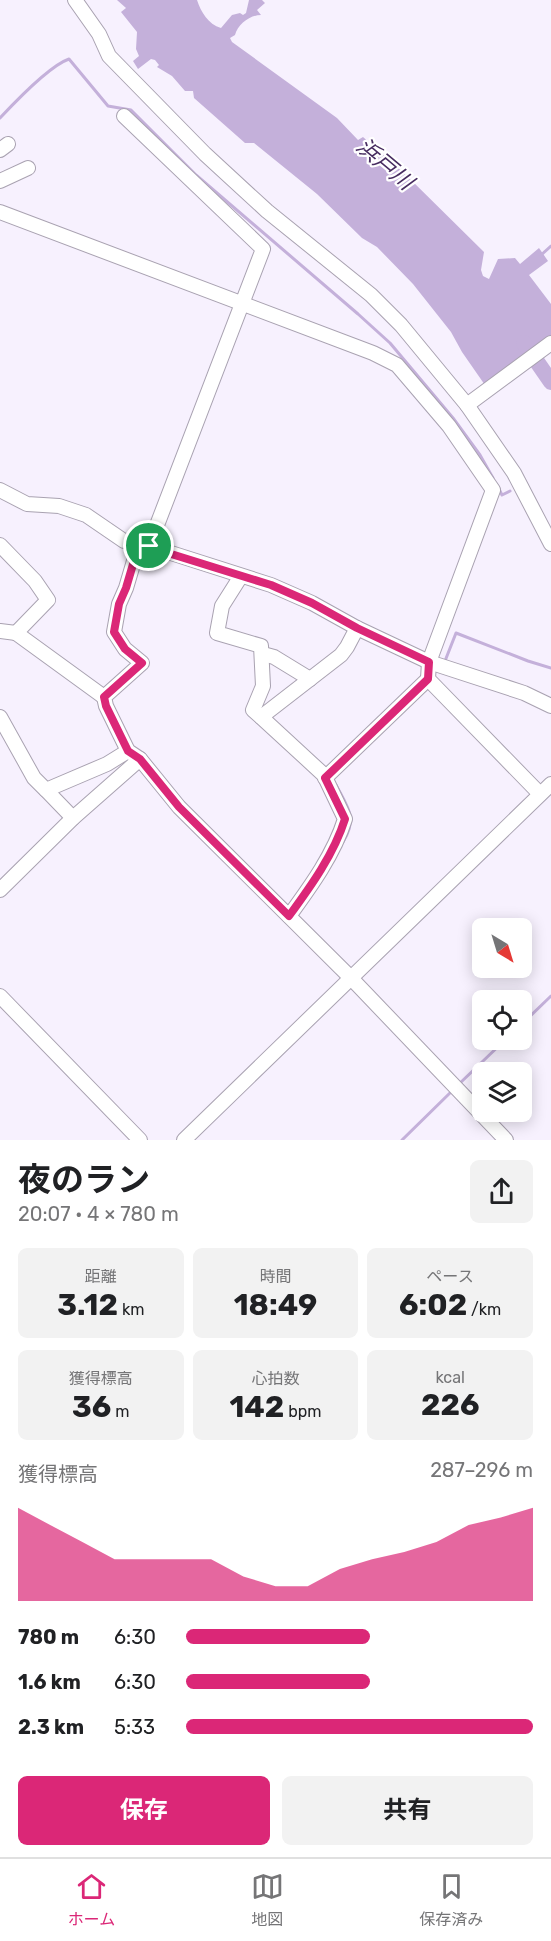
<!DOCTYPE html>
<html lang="ja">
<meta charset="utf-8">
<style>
:root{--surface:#fff;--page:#f2f2f2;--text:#202124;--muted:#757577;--line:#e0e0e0;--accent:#db2777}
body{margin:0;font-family:Rubik,"Noto Sans JP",sans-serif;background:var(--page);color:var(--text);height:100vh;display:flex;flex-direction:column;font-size:22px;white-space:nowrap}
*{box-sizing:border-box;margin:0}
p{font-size:20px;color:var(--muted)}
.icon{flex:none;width:33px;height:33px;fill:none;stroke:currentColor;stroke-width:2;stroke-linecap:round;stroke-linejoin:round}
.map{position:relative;height:1140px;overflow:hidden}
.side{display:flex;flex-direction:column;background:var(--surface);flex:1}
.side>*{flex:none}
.needle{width:39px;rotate:142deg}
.controls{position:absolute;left:472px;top:918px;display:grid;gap:12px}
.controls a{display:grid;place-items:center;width:60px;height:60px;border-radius:9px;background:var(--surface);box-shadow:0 3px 15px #0003;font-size:30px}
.pin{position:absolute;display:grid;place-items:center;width:51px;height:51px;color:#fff;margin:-26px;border:3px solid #fff;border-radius:50%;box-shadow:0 2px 6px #0007}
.round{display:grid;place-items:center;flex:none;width:63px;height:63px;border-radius:9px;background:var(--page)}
.overview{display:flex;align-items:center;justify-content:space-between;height:102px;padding:0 18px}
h1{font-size:33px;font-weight:700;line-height:45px}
.figures{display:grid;grid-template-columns:repeat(3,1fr);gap:9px;height:102px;padding:6px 18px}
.figures div{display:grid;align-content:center;border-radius:9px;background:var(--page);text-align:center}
.figures b{font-size:30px;font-weight:700}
.figures small{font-size:16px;font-weight:400}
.figures p{font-size:16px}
.chart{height:168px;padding:12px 18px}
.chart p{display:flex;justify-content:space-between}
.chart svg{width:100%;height:108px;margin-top:6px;fill:var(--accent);opacity:.7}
.action{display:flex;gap:12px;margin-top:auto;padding:12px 18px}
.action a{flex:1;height:69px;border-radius:9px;background:var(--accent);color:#fff;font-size:24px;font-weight:700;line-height:69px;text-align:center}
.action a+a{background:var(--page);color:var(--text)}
ul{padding:0 18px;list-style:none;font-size:20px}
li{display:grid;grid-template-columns:96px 72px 1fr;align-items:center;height:45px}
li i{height:15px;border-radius:8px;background:var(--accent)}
.tab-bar{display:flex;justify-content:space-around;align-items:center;height:84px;border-top:2px solid var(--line);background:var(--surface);font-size:16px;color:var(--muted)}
.tab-bar a{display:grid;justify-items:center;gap:3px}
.tab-bar .on{color:var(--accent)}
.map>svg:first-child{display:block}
.water{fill:#c4b0da}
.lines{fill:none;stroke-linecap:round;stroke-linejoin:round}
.stream{stroke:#c4b0da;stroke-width:3}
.river{stroke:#c4b0da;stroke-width:16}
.minor-casing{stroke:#a9a2b1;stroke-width:16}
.minor{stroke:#fff;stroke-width:14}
.route-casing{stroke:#fff;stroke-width:12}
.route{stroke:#db2777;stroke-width:8}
.labels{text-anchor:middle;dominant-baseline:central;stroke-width:4.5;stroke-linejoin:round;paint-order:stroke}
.water-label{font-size:22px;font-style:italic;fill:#472c60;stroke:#fff}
</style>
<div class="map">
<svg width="551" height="1140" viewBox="0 0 551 1140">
<rect width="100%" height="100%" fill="#f7f1fe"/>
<path class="water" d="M117 0H197C201 12 208 24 221 28L232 15 240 13 243 15 246 13 249 0H262L265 3 257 10 261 15C250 15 238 24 235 35L230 38 232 42 337 118 358 140 363 137 405 174 484 252 481 270 483 276 489 279 498 259 515 258 520 264 539 248 548 261 529 275 551 304V340L487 388 462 352 451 332 413 284 377 247 362 238 317 194 254 143H245L194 98 193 91H185L172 76 157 67 159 65 155 60 151 59 138 69 133 61 139 56 136 49 137 32 121 12 126 8Z"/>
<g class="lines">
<g class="stream">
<path d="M0 118C15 102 49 66 69 59L108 106 131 110 196 175 358 314 390 343 453 418 480 455 493 478"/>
<polyline points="541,255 551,246"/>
<polyline points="499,489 502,495 510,491"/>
<polyline points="445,661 456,633 528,661 551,668"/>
<path d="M336 785C348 808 358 818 343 842"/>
<polyline points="522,1024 551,996"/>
<polyline points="459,1084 505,1040"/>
<polyline points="402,1140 452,1091"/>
</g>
<polyline class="river" points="524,343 551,382"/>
<g class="minor-casing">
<g id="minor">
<polyline points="75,0 99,34 109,56 205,154 267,211 371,295 401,325 467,405 514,473 551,544"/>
<polyline points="124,116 263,249 149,546"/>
<polyline points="0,150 8,144"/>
<polyline points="0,181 28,168"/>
<polyline points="0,212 373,353 397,365 449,426 493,490 429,662 428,679 540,794"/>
<polyline points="467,405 551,343"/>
<polyline points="0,490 27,504 59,506 86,515 124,541 149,546 271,585 312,603 357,628 429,662 524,693 551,706"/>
<polyline points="139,544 126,588 119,604 114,632 125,649 142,663 104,697 106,706 128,751 140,759 179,807 351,978 506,1140"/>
<polyline points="0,545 35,581 48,600 16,633 104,697"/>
<polyline points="241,576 222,606 217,633 261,646 263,686 253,710 261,717"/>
<polyline points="0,631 16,633"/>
<polyline points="263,654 274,657 310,679"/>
<polyline points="0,717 34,778 46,790 107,764 128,751"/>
<polyline points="325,778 428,679"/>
<polyline points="46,790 73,818"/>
<polyline points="0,890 73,818 140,759"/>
<path d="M289 916C311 886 334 854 345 819L324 775 261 717 341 655 347 647 357 628"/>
<polyline points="0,996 140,1140"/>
<polyline points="184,1140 551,784"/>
</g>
</g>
<use href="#minor" class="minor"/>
</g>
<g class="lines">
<g class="route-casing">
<path id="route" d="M139 544 271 585 312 603 357 628 429 662 428 679 325 778 345 819C334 854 311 886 289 916L179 807 140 759 128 751 106 706 104 697 142 663 125 649 114 632 119 604 126 588Z"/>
</g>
<use href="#route" class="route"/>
</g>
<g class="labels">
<g class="water-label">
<text transform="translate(385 164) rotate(40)">浜戸川</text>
</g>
</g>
</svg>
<div class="controls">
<a><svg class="needle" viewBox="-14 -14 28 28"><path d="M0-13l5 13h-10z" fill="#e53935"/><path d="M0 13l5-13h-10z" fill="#757577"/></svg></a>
<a><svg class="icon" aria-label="locate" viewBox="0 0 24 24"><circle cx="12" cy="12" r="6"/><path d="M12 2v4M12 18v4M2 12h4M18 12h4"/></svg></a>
<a><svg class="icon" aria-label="layers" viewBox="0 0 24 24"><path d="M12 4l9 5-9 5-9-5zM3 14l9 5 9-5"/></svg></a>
</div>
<div class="pin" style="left:149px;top:546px;background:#1e9e55"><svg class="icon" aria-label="arrive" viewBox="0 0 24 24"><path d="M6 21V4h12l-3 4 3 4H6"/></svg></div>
</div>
<section class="side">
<div class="overview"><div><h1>夜のラン</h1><p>20:07 · 4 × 780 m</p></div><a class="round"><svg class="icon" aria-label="share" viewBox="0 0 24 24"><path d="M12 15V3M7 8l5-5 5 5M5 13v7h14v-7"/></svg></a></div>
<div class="figures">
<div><p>距離</p><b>3.12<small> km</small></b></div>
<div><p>時間</p><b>18:49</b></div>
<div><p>ペース</p><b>6:02<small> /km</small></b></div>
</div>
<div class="figures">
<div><p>獲得標高</p><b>36<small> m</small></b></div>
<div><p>心拍数</p><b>142<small> bpm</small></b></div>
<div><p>kcal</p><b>226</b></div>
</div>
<div class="chart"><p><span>獲得標高</span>287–296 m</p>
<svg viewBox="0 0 160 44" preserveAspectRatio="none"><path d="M0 44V6L10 13L20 20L30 27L40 27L50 27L60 27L70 34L80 38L90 38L100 31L110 27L120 24L130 20L140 13L150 10L160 6V44z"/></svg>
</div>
<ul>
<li><b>780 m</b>6:30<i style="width:53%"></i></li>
<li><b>1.6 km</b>6:30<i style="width:53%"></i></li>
<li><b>2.3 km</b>5:33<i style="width:100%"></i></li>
</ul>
<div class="action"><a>保存</a><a>共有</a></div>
</section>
<nav class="tab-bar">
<a class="on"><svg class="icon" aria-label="home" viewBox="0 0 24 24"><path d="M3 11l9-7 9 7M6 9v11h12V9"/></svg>ホーム</a>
<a><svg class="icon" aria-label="map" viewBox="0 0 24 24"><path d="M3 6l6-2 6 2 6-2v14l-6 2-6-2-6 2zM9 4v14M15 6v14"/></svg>地図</a>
<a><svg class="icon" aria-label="saved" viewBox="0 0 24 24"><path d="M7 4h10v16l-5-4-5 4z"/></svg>保存済み</a>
</nav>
